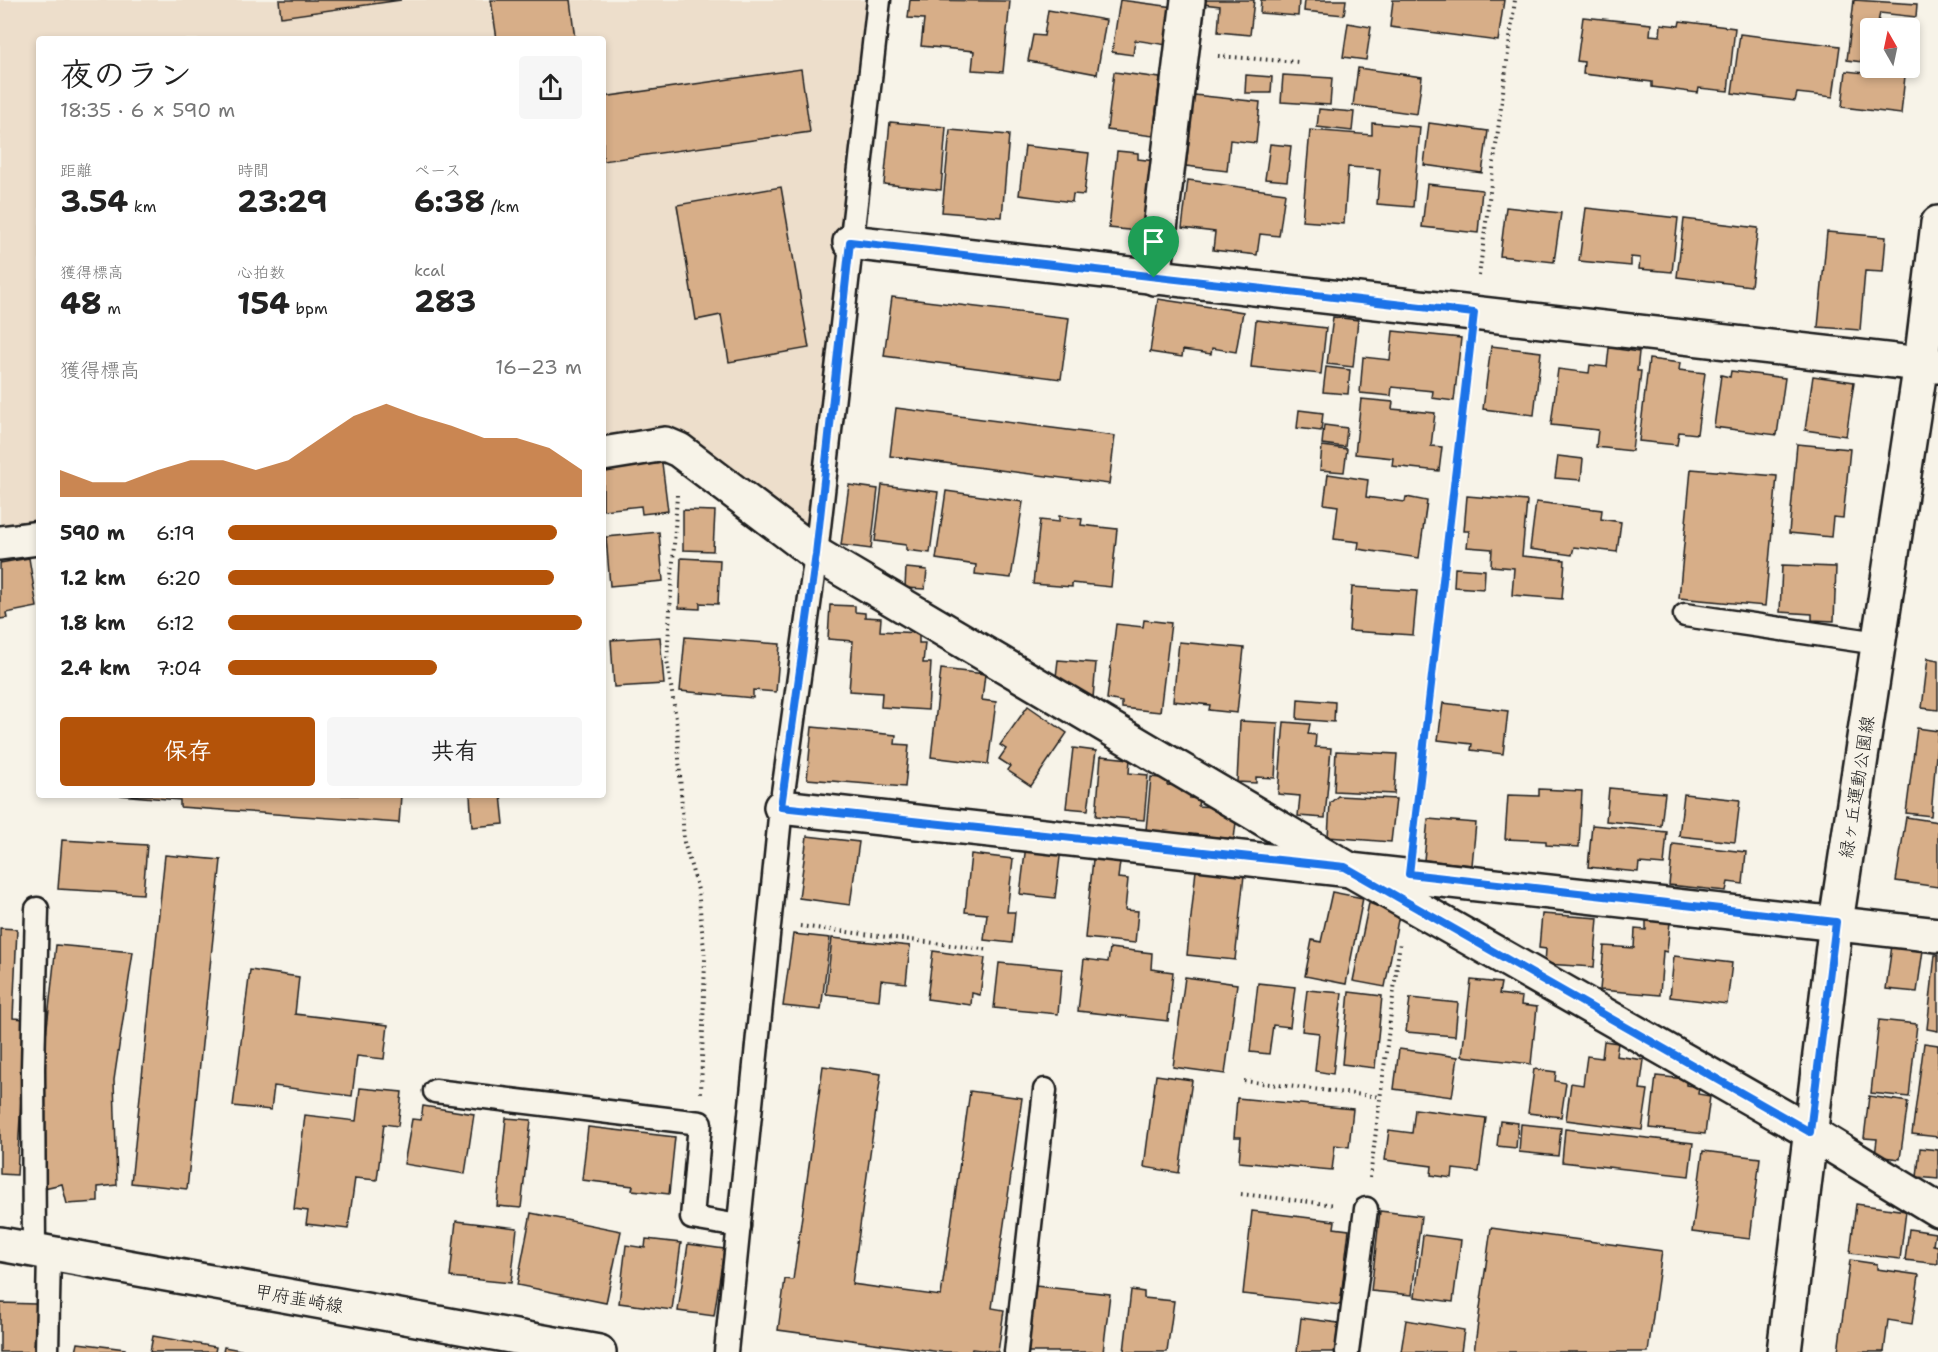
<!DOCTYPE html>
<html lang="ja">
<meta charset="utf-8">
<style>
:root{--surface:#fff;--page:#f6f6f6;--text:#222;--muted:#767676;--accent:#b45309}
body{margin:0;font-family:"Shantell Sans","Klee One",sans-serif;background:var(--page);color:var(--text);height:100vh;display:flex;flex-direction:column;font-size:22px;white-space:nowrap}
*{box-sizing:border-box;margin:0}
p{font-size:20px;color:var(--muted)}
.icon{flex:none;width:33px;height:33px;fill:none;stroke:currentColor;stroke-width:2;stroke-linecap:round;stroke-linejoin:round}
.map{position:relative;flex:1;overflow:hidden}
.drawer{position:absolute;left:36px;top:36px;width:570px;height:762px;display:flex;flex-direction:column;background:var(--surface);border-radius:6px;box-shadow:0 3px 9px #0003}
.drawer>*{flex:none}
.needle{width:39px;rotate:351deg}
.controls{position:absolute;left:1860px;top:18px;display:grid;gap:12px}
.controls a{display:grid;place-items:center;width:60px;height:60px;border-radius:6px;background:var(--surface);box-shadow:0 3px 9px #0003;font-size:30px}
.pin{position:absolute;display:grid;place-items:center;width:51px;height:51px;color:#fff;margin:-62px -26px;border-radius:50% 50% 50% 0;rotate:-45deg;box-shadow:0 0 6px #0007}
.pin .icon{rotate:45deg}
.round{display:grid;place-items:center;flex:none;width:63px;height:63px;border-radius:6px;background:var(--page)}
.summary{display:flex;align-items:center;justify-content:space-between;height:102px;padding:0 24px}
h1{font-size:33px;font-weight:700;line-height:45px}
.figures{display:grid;grid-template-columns:repeat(3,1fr);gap:9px;height:102px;padding:6px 24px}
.figures div{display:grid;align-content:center}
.figures b{font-size:30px;font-weight:700}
.figures small{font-size:16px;font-weight:400}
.figures p{font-size:16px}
.chart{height:168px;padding:12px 24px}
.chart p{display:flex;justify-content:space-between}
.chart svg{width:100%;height:108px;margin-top:6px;fill:var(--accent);opacity:.7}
.button{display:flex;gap:12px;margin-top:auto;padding:12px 24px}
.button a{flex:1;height:69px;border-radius:6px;background:var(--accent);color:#fff;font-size:24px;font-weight:700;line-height:69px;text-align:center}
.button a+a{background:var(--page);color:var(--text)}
ul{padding:0 24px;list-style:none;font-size:20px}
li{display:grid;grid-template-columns:96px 72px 1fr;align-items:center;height:45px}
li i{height:15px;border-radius:8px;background:var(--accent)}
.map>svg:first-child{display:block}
.built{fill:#eddecb}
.building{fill:#d7ae88;stroke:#1c1c1c;stroke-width:1.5}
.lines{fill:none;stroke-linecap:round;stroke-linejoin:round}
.service-casing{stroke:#1c1c1c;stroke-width:27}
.minor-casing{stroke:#1c1c1c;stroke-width:38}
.secondary-casing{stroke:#1c1c1c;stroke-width:38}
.primary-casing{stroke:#1c1c1c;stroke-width:38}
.path{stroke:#1c1c1c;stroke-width:4;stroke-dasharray:1.5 4.5;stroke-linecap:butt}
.service{stroke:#f7f3e8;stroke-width:22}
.minor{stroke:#f7f3e8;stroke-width:33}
.secondary{stroke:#f7f3e8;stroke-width:33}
.primary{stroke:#f7f3e8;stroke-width:33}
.route-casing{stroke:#fff;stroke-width:12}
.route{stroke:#1a73e8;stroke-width:8}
.labels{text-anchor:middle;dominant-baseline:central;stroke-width:5;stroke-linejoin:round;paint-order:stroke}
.street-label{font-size:18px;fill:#1c1c1c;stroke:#f7f3e8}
</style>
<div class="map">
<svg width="1938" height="1352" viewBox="0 0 1938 1352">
<rect width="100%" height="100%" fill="#f7f3e8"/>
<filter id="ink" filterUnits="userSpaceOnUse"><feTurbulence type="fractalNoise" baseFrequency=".0167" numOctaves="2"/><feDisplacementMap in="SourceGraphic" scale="12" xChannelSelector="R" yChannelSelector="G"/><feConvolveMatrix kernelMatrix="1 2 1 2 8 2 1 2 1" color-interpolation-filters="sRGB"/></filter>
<g filter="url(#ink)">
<polygon class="built" points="0,0 879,0 816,554 679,451 603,453 603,39 39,39 39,538 0,543"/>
<g class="building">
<polygon points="279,0 401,0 281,17"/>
<polygon points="491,0 570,0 575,39 497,39"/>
<polygon points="910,0 1010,1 1003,72 972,70 974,51 921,46 924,19 908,18"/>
<polygon points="1120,0 1173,7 1167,45 1135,40 1133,55 1112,52"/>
<polygon points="1204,0 1254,0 1250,35 1218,32 1220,6 1203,4"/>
<polygon points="1261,0 1299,0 1298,16 1260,13"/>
<polygon points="1305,0 1346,0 1344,15 1304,11"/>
<polygon points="1393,0 1504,0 1498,41 1390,27"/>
<polygon points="1854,0 1917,4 1916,17 1880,13 1878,22 1890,23 1889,28 1870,28 1870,63 1847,60"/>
<polygon points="1048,10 1106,20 1097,74 1028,61 1033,35 1044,36"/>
<polygon points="1583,17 1651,24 1650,35 1660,36 1661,24 1679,26 1680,21 1735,28 1728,91 1699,88 1698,93 1652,87 1652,82 1583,74 1584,62 1577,61"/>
<polygon points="1348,23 1371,27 1366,60 1343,57"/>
<polygon points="1740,34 1840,46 1833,97 1797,93 1795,101 1732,93"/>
<polygon points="1866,66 1891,69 1890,75 1905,76 1901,114 1842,107 1846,71 1865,73"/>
<polygon points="1358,68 1422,77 1417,114 1353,105"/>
<polygon points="801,69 810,132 603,161 603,97"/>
<polygon points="1114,72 1160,78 1153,136 1107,130"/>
<polygon points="1246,75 1272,77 1271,93 1245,93"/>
<polygon points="1283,75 1332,78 1330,105 1281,102"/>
<polygon points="1194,95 1260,102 1256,143 1230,140 1227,171 1186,166"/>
<polygon points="1319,109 1354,112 1352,131 1317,127"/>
<polygon points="890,122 946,127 941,190 884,184"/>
<polygon points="1372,123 1420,127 1413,207 1377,204 1380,169 1348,167 1344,224 1302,221 1310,130 1372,135"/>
<polygon points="1429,123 1488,131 1482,173 1424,165"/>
<polygon points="950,130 1009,135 1002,217 942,212"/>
<polygon points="1270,144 1291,146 1287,181 1265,179"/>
<polygon points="1025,146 1089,153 1084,195 1073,194 1072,202 1019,195"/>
<polygon points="1117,151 1138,153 1138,159 1155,161 1148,232 1109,228"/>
<polygon points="1188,180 1285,193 1279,236 1260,234 1257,255 1213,250 1215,232 1182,228"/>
<polygon points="1427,184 1482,190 1478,233 1422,227"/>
<polygon points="781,187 809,348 729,362 721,315 696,320 677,205"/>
<polygon points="1506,207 1561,213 1554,262 1500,256"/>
<polygon points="1586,208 1678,218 1672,272 1639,269 1640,258 1631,257 1631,266 1579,261"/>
<polygon points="1684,219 1758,228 1751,286 1677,277"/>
<polygon points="1827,232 1886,237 1883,272 1865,271 1860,330 1818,327"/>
<polygon points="892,297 1069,318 1061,379 884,356"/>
<polygon points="1158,299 1243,312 1236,352 1212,348 1211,354 1183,350 1182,357 1150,352"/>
<polygon points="1333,317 1358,320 1353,367 1327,364"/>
<polygon points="1256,320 1326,328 1321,374 1251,367"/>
<polygon points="1393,331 1461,338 1454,401 1432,398 1433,391 1392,387 1391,396 1360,393 1363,357 1390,360"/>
<polygon points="1491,346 1541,352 1534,415 1483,409"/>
<polygon points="1609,348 1639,352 1637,371 1641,371 1632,451 1596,447 1598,430 1551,425 1558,369 1589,373 1590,365 1607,367"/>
<polygon points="1649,359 1680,363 1679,370 1705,373 1697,434 1679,432 1677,445 1639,441"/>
<polygon points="1326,367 1350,370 1348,394 1323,392"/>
<polygon points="1731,371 1785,378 1777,435 1714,427 1721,375 1730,377"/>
<polygon points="1813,376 1854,382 1846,436 1805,430"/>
<polygon points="1361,399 1393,402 1392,409 1435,413 1431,446 1442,447 1439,471 1392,466 1393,458 1355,454"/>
<polygon points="896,408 1115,436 1109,484 890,456"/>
<polygon points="1299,410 1323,413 1321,431 1297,428"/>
<polygon points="1324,425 1347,428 1345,447 1322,444"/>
<polygon points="1797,444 1850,449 1843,518 1833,517 1831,537 1789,533"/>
<polygon points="1322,446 1347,449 1344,472 1320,470"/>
<polygon points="1558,456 1583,459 1581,480 1555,478"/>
<polygon points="662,463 668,511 642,514 641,506 603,510 603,470"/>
<polygon points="1691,469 1777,476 1765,606 1679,598"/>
<polygon points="1328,474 1368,480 1366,497 1405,502 1406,497 1427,501 1419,558 1358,549 1359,542 1334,539 1338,506 1324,504"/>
<polygon points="849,485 878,489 871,549 841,545"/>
<polygon points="882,485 938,492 930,553 906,550 906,545 875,541"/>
<polygon points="946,491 1023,502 1011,578 975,574 976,565 936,559"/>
<polygon points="1467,496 1527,501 1522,556 1565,560 1562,599 1512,595 1514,568 1491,566 1492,549 1467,547 1469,531 1464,531"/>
<polygon points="1536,502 1602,510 1601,519 1621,522 1617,552 1574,547 1572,555 1530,549"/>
<polygon points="683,510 715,511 713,551 683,550"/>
<polygon points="1059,516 1082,519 1081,525 1117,529 1111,587 1072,583 1072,587 1033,584 1040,520 1059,522"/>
<polygon points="659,532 663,581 610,586 606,537"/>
<polygon points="29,558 37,607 6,613 7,618 0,619 0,563"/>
<polygon points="681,558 720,560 718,604 700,603 700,609 679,608"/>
<polygon points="1782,565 1836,567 1834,621 1812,620 1812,614 1780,612"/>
<polygon points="906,568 927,570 925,589 905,588"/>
<polygon points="1455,568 1485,570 1484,589 1454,587"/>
<polygon points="1352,587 1417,591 1413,635 1349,631"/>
<polygon points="830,605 855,606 855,612 865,613 865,617 881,618 880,631 919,633 919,643 925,643 923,663 931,663 928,710 881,707 882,693 849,691 853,641 828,639"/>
<polygon points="1144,620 1171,623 1160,712 1122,708 1122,702 1107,699 1116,624 1143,627"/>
<polygon points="660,637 664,684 614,687 611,640"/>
<polygon points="685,637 780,644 776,692 753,690 753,698 680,691"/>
<polygon points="1179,642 1244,648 1237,713 1209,710 1210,705 1173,701"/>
<polygon points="1928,658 1938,660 1938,710 1922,708"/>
<polygon points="1058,660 1096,663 1093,698 1056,677"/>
<polygon points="941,669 985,674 982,700 996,702 988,764 931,757"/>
<polygon points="1298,699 1335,702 1334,722 1297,719"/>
<polygon points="1443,703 1508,711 1503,754 1471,750 1472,744 1438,740"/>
<polygon points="1028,706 1067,733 1031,786 1007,770 1010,766 999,759 1006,749 1000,745"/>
<polygon points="1240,721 1278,723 1275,778 1256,777 1256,783 1237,782"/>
<polygon points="1284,722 1310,724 1308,734 1316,735 1315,747 1331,748 1325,818 1298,816 1300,796 1278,794"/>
<polygon points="812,727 896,735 895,744 909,745 905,787 807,779"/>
<polygon points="1917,728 1938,731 1931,816 1906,813"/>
<polygon points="1073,748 1096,751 1088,810 1066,808"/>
<polygon points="1336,751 1397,754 1394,794 1334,791"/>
<polygon points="1101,756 1130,759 1129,773 1148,775 1144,820 1096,816"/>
<polygon points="1151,777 1168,779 1167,785 1182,786 1182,792 1190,793 1190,798 1199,799 1198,806 1214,807 1236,822 1234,839 1146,830"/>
<polygon points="1609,788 1665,793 1661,826 1606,821"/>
<polygon points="1539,789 1582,791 1579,847 1546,845 1546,841 1505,839 1508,795 1539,796"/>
<polygon points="1684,794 1740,800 1735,842 1679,836"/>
<polygon points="118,795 401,795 399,823 180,807 180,800"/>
<polygon points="470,795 501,795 504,824 472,827"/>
<polygon points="1338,796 1396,799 1391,842 1328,837 1330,803"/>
<polygon points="1906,817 1938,822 1938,887 1896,881"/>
<polygon points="1428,819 1476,823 1472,865 1424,860"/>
<polygon points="1592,825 1667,832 1664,865 1639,863 1638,872 1588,867"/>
<polygon points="807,836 859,842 850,905 799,898"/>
<polygon points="62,840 147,845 143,894 58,889"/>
<polygon points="1673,844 1746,852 1743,884 1728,882 1726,891 1669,885"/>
<polygon points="1026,845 1061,849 1055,898 1020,894"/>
<polygon points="971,854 1013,859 1007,912 1015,912 1012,943 984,940 987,914 965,912"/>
<polygon points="165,855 221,860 187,1189 131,1183"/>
<polygon points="1093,859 1120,862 1118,878 1128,879 1125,910 1138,911 1135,943 1085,938"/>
<polygon points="1196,870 1244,875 1235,960 1187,955"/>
<polygon points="1332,892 1363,898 1346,984 1305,976 1312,940 1321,942"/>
<polygon points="1369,903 1399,915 1385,987 1353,981"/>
<polygon points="1542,914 1598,918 1594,967 1545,964 1546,949 1539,948"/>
<polygon points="1646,921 1670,922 1667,952 1663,951 1660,995 1600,990 1604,946 1634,948 1635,929 1646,930"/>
<polygon points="0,928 17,929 13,1018 25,1019 17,1175 0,1174"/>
<polygon points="793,934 830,938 821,1010 783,1006"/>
<polygon points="832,938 910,946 906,983 881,980 879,1000 826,994"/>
<polygon points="56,945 133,952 114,1080 117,1185 98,1187 98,1202 67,1204 62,1184 44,1188 41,1082"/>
<polygon points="1892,945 1923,950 1917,992 1886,989"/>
<polygon points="1110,948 1152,953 1151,969 1173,972 1168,1021 1078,1011 1084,959 1108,962"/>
<polygon points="933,951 985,958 980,995 972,993 971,1005 927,999"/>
<polygon points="1935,955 1938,955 1938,1031 1927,1029"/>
<polygon points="1674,956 1732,963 1727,1004 1670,997"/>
<polygon points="999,963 1062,969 1058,1014 994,1008"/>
<polygon points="250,970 299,977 295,1014 388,1025 384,1059 357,1056 352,1096 274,1086 271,1110 233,1106"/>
<polygon points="1185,977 1237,984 1225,1074 1173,1067"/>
<polygon points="1471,980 1501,983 1499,994 1522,997 1521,1005 1537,1007 1531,1064 1462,1056"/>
<polygon points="1258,983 1295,987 1290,1027 1273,1025 1269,1054 1250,1052"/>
<polygon points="1307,990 1342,993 1333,1074 1315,1071 1319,1033 1302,1031"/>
<polygon points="1349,992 1382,996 1375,1068 1342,1064"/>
<polygon points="1410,998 1458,1003 1455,1036 1406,1032"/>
<polygon points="1879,1020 1917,1024 1909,1097 1871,1093"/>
<polygon points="1604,1041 1618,1043 1616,1056 1644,1060 1640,1089 1648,1090 1642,1130 1566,1120 1571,1083 1583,1085 1587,1056 1602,1058"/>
<polygon points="1924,1043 1938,1045 1938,1137 1912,1134"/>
<polygon points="1399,1049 1458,1057 1452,1097 1394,1089"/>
<polygon points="823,1066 881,1074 852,1284 941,1296 970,1091 1022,1098 992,1308 1004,1310 998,1352 972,1349 971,1352 940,1352 778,1330 785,1279 793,1280"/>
<polygon points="1534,1069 1556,1072 1555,1081 1566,1083 1561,1117 1528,1113"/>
<polygon points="1156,1075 1192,1080 1179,1173 1144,1167"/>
<polygon points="1656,1076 1686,1079 1686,1085 1699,1087 1698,1094 1710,1096 1705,1134 1650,1128"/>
<polygon points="360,1088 402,1092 398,1126 384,1124 377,1180 355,1178 348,1229 306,1224 308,1211 294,1209 305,1115 356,1121"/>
<polygon points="1869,1096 1908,1102 1900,1159 1875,1156 1877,1139 1864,1138"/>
<polygon points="1237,1098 1353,1109 1349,1147 1335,1145 1332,1170 1239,1162 1241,1137 1234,1137"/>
<polygon points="423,1106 474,1114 465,1174 404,1164 412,1119 421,1120"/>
<polygon points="1415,1109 1486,1118 1479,1172 1453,1169 1452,1178 1431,1175 1432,1166 1385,1160 1389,1130 1412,1133"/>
<polygon points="506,1118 531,1120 521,1208 497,1206"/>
<polygon points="1500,1121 1518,1123 1516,1148 1497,1146"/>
<polygon points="1521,1124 1561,1128 1558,1156 1519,1152"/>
<polygon points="588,1127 675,1137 669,1194 632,1190 633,1186 582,1180"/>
<polygon points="1565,1129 1693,1143 1689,1176 1562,1162"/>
<polygon points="1920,1148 1938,1150 1938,1179 1917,1177"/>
<polygon points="1703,1151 1760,1158 1750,1239 1692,1232"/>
<polygon points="1856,1204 1906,1211 1900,1259 1850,1253"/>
<polygon points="1252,1211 1335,1221 1334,1228 1349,1230 1340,1305 1243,1294"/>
<polygon points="1380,1211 1421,1216 1412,1295 1371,1291"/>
<polygon points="531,1213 621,1231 606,1303 517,1285"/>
<polygon points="456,1221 517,1228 511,1283 450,1277"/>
<polygon points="1491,1228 1662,1251 1648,1352 1474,1352"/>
<polygon points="1909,1229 1935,1233 1933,1245 1938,1246 1938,1264 1905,1260"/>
<polygon points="1423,1235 1461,1240 1453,1302 1415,1297"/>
<polygon points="646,1239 681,1243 672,1310 619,1303 626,1245 645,1248"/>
<polygon points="688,1244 724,1249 714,1316 678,1311"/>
<polygon points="1850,1260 1877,1264 1877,1269 1919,1275 1912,1324 1888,1320 1884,1352 1838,1352"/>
<polygon points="1035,1286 1110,1294 1103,1352 1027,1352"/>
<polygon points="1131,1290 1144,1292 1144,1298 1174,1301 1167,1352 1124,1352"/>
<polygon points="0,1303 36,1304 34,1352 0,1352"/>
<polygon points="1301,1318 1338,1323 1335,1352 1297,1352"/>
<polygon points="1406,1320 1464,1330 1461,1352 1401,1352"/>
<polygon points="153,1336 216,1347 215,1352 150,1352"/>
<polygon points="78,1343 125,1349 125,1352 76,1352"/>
<polygon points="224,1347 251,1352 223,1352"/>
</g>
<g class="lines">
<g class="service-casing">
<g id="service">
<polyline points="1685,615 1878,643"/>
<polyline points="435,1091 700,1123 692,1218 739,1226"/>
<polyline points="34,1250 33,1068 37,909"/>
<polyline points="47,1352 49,1253"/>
<polyline points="726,1352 781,807 816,554 879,0"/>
<polyline points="1016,1352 1045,1090"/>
<polyline points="1347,1352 1366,1209"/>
</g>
</g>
<g class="minor-casing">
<g id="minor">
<polyline points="850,242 1938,366"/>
<polyline points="1154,278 1188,0"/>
<polyline points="603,454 665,444 679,450 816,554 1345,867 1810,1132 1938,1210"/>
<polyline points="0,543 39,538"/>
<polyline points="781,807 1938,935"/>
</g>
</g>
<g class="secondary-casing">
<polyline id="secondary" points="1784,1352 1836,922 1921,363 1938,223"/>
</g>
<g class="primary-casing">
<polyline id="primary" points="0,1244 599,1352"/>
</g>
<g class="path">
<polyline points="1218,56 1298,62"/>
<polyline points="1479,276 1515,0"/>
<polyline points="677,495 667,660 677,725 684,842 698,890 705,959 701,1093"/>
<polyline points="1413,839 1470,349"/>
<polyline points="800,926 990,950"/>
<polyline points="1244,1081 1380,1097"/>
<polyline points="1370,1178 1400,942"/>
<polyline points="1241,1194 1336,1205"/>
</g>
<use href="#service" class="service"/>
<use href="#minor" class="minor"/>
<use href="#secondary" class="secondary"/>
<use href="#primary" class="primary"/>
</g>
</g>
<g class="lines" filter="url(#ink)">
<g class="route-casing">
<polygon id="route" points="850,242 1474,313 1409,874 1836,922 1810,1132 1345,867 781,807 816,554"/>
</g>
<use href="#route" class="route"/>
</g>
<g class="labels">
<g class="street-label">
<text transform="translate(1857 787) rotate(-81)">緑ヶ丘運動公園線</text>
<text transform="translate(299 1299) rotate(10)">甲府韮崎線</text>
</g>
</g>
</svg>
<div class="controls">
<a><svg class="needle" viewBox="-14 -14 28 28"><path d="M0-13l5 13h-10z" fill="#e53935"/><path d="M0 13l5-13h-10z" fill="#767676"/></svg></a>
</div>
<div class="pin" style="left:1154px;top:278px;background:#1e9e55"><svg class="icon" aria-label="arrive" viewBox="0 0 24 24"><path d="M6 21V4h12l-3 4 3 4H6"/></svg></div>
<section class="drawer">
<div class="summary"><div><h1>夜のラン</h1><p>18:35 · 6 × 590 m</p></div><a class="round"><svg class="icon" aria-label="share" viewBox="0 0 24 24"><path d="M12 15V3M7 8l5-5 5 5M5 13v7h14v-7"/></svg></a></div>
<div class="figures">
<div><p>距離</p><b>3.54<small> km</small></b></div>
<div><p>時間</p><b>23:29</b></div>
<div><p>ペース</p><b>6:38<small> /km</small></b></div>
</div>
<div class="figures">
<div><p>獲得標高</p><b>48<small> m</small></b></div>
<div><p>心拍数</p><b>154<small> bpm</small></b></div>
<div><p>kcal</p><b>283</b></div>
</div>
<div class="chart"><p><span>獲得標高</span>16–23 m</p>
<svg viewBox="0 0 160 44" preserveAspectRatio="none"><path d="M0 44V33L10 38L20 38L30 33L40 29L50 29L60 33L70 29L80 20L90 11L100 6L110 11L120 15L130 20L140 20L150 24L160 33V44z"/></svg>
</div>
<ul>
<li><b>590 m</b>6:19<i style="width:93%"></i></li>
<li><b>1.2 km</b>6:20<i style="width:92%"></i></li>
<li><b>1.8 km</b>6:12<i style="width:100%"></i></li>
<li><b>2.4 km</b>7:04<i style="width:59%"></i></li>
</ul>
<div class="button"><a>保存</a><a>共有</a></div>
</section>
</div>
